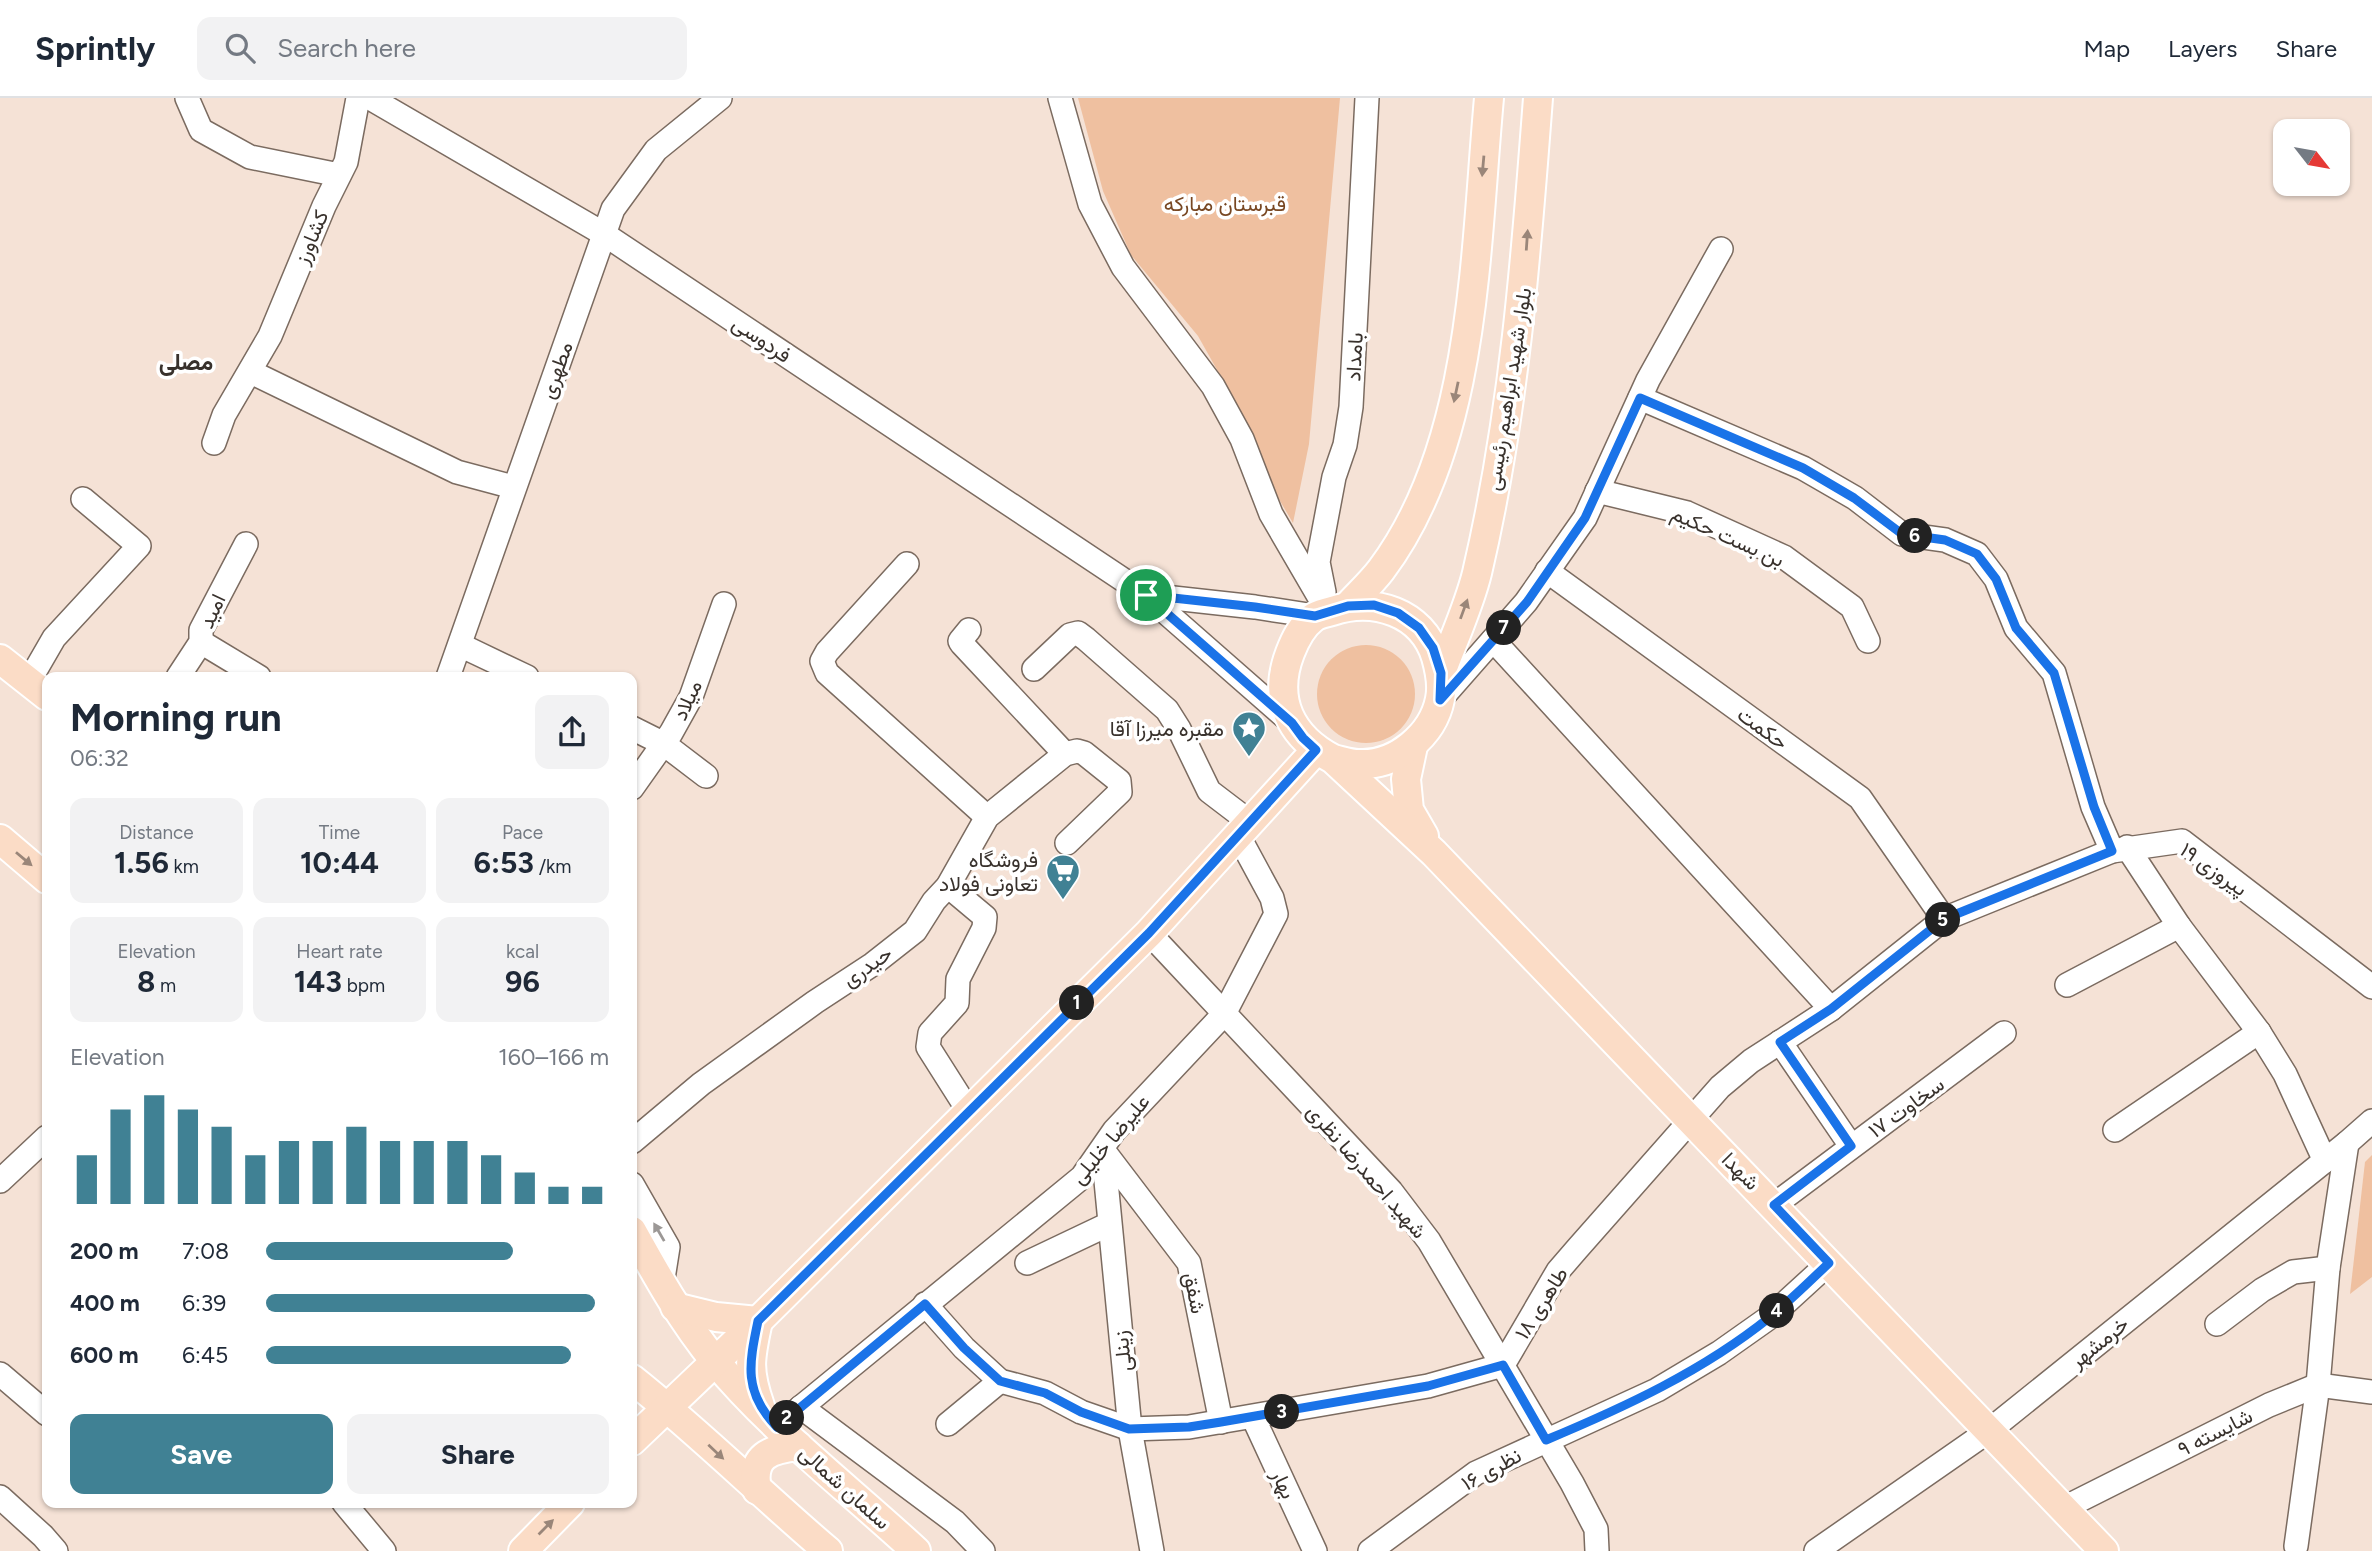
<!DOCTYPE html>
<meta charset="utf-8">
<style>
:root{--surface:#fff;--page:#f2f2f3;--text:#1f2937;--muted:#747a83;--line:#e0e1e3;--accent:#408194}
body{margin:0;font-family:Figtree,Vazirmatn,sans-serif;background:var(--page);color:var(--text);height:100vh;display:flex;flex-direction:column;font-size:26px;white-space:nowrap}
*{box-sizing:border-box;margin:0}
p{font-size:23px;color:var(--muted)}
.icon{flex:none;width:38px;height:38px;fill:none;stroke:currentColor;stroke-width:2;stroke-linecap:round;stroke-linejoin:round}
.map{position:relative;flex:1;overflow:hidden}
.sheet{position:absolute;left:42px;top:574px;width:595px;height:836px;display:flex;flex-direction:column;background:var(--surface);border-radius:14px;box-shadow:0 2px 5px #0004}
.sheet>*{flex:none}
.needle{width:46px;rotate:121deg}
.controls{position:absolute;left:2273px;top:21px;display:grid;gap:14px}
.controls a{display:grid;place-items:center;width:77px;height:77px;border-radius:14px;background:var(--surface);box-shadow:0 2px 5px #0004;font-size:35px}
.pin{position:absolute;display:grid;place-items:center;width:60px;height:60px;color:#fff;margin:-30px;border:4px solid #fff;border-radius:50%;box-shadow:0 2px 7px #0007}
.km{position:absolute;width:35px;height:35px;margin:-18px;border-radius:50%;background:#222;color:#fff;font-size:19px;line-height:35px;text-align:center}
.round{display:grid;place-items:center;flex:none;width:74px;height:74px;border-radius:14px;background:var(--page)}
.headline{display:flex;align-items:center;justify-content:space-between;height:119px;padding:0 28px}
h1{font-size:38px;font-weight:700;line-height:52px}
.metrics{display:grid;grid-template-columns:repeat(3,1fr);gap:10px;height:119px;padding:7px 28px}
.metrics div{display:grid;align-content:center;border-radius:14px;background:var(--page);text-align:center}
.metrics b{font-size:30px;font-weight:700}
.metrics small{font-size:19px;font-weight:400}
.metrics p{font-size:19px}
.chart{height:196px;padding:14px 28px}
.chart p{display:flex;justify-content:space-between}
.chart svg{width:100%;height:126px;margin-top:7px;stroke:var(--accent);stroke-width:6}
.primary-button{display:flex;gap:14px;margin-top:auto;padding:14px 28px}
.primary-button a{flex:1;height:80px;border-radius:14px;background:var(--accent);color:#fff;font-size:28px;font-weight:700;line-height:80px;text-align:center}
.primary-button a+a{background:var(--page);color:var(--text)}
ul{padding:0 28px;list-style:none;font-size:23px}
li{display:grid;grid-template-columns:112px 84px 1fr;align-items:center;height:52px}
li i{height:18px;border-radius:9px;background:var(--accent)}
header{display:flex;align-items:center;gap:42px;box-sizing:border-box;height:98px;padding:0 35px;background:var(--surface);border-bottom:2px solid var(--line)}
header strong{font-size:33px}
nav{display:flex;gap:38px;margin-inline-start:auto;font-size:24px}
.search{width:490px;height:63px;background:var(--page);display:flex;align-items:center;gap:18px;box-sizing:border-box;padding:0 24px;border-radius:14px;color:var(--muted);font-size:26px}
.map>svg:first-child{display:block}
.green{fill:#efc0a0}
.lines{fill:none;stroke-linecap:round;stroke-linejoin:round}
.minor-casing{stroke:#7b6b60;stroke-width:26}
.major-casing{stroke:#fff;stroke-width:32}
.minor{stroke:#fff;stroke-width:23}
.major{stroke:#fbdcc6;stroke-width:28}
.oneway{fill:#9a8679}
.oneway2{fill:#9c9896}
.route-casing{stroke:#fff;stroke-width:14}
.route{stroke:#1a73e8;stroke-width:9}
.labels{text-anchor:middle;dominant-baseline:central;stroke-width:7;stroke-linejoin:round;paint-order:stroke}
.park-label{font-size:21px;fill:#784722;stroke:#fff}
.street-label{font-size:21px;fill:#38312c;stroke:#fff}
.poi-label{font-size:21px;fill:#38312c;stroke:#fff;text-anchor:end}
.neighbourhood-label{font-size:23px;font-weight:bold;fill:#38312c;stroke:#fff}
</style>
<header>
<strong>Sprintly</strong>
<div class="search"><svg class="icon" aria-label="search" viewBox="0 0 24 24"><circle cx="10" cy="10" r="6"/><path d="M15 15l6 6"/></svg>Search here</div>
<nav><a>Map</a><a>Layers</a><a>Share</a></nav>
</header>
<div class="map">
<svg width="2372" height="1453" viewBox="0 0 2372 1453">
<rect width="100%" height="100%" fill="#f5e2d6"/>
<g class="green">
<polygon points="1078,0 1340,0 1309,346 1293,425 1273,391 1252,334 1198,238 1131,157 1103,93"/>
<circle cx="1366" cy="596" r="49"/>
<polygon points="2372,1057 2372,1179 2350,1196 2365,1064"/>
</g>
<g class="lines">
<g class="minor-casing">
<g id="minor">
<polyline points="187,0 201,32 250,59 339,77"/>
<polyline points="370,0 604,136 1146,497 1292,625"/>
<polyline points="1060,0 1090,106 1123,169 1213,288 1242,341 1271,416 1328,514"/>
<polyline points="251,274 457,374 513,389"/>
<polyline points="1640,300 1803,370 1855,400 1902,436 1945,442 1977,456 1996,481 2016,530 2054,575 2093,709 2112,753"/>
<polyline points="214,345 224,317 270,238 324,108 346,64 358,0"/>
<polyline points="1597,393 1687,415 1784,459 1852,509 1868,543"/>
<polyline points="907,466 827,554 822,563 827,575 987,719"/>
<polyline points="1547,473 1860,700 1944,821"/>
<polyline points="1324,494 1318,464 1334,379 1345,347 1351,309 1367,0"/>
<polyline points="1146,497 1255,509 1315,518"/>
<polyline points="969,532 960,543 962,546 1065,656"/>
<polyline points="1493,542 1831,911"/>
<polyline points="201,544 259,579"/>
<polyline points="460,547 527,579"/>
<polyline points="1034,571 1070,537 1078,535 1086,541 1167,612 1179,631 1209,693 1251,725"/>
<polyline points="178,579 201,544 201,532 246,446"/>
<polyline points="448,579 613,111 656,52 720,0"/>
<polyline points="28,585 54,540 139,448 83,401"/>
<polyline points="1440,602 1526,504 1585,420 1648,282 1721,151"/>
<polyline points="632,630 664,646 706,678"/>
<polyline points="632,690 671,635 691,599 724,506"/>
<polyline points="2127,749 2179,828 2259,934 2285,976 2325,1063"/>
<polyline points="948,788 985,819 984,830 958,881 957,905 930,935 928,949 968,1012"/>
<polyline points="1149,835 1391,1093 1429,1143 1572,1385 1596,1431 1597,1453"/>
<polyline points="2067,887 2179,828"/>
<polyline points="1780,944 1851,1048"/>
<polyline points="2115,1032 2259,934"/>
<polyline points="632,1044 701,986 815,904 873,866 915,833 934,803 948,788 987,719 1065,656 1077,653 1084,655 1119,683 1120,694 1067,745"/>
<polyline points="1103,1052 1130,1331 1152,1453"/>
<polyline points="1103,1052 1189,1165 1221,1324"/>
<polyline points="0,1083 47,1039"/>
<polyline points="632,1086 668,1149 662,1187"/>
<polyline points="1774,1107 2004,935"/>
<polyline points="1027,1165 1109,1126"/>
<polyline points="925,1206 964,1250 1000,1283 1045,1295 1081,1314 1130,1331 1189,1329 1428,1288 1503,1267 1558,1173 1577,1151 1720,989 1751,963 1831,911 1944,821 2112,753 2182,743 2372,889"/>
<polyline points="2217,1226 2262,1192 2293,1174 2328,1170"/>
<polyline points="0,1276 47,1316"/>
<polyline points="801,1309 955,1424 983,1453"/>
<polyline points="1253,1319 1315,1453"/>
<polyline points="948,1326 1000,1283"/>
<polyline points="777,1329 1082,1079 1114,1033 1224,916 1276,816 1272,800 1239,739"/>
<polyline points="0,1399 43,1438 56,1453"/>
<polyline points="344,1405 384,1453"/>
<polyline points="2064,1410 2269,1307 2318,1287 2372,1294"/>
<polyline points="2296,1448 2318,1287 2328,1170 2347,1045"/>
<polyline points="1370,1453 1476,1375 1657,1292 1719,1255 1770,1219 1829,1165"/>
<polyline points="1816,1453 1990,1332 2347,1045 2372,1023"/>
</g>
</g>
<g class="major-casing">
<g id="major">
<path d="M1348 508C1359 496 1371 485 1381 472 1476 346 1475 152 1489 0"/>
<polyline points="0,561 47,598"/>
<path d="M1441 575C1453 542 1469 508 1477 475 1514 317 1526 161 1538 0"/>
<polyline points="1413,648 1406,681 1409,712 1424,738"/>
<path d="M1333 661C1342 663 1351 666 1359 666 1396 668 1433 637 1440 601 1443 587 1440 573 1436 559 1422 514 1374 499 1332 513 1326 515 1318 516 1313 520 1301 529 1295 542 1290 555 1272 602 1291 639 1333 661L1434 755 2104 1453"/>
<polyline points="0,741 47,781"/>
<path d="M632 1133C657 1178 682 1223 715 1263 774 1334 849 1391 916 1453"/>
<path d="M675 1209 716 1219 758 1223C750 1260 747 1271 760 1308"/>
<path d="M632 1281C700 1335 762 1397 828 1453"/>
<polyline points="632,1343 758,1223 1149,835 1316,652"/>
<path d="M757 1392C750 1358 770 1351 798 1348"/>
<polyline points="523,1453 570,1405"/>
</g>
</g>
<use href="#minor" class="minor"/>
<use href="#major" class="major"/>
</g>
<defs><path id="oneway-solid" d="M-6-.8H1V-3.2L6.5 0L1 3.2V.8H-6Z" transform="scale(1.75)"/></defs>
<g class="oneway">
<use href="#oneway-solid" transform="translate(1483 68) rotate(95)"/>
<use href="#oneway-solid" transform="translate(1527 142) rotate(-86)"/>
<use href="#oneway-solid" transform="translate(1456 294) rotate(102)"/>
<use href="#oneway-solid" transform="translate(1464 511) rotate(-70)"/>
<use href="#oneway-solid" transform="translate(24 761) rotate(40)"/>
<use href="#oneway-solid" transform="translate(716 1354) rotate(43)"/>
<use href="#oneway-solid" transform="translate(546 1429) rotate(-45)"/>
</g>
<use class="oneway2" href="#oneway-solid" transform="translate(659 1134) rotate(-120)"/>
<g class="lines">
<g class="route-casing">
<path id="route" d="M1640 300 1803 370 1854 400 1902 436 1945 442 1977 456 1996 481 2016 530 2054 575 2094 709 2112 753 1944 821 1831 911 1780 944 1851 1048 1774 1107 1829 1165C1810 1183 1791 1202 1770 1219 1703 1273 1625 1309 1546 1342L1503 1267 1428 1288 1221 1324 1189 1329 1129 1331 1081 1314 1045 1295 1000 1283 964 1250 925 1206 777 1329C743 1294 749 1266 758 1223L1149 835 1316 652 1303 640 1292 625 1146 497 1255 509 1315 518 1348 508 1374 507 1398 515 1419 530 1433 550 1441 575 1440 602 1527 504 1585 420Z"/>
</g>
<use href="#route" class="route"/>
</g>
<defs>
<g id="sight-pin" transform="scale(1.75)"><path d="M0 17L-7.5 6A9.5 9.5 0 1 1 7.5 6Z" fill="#408194" stroke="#fff"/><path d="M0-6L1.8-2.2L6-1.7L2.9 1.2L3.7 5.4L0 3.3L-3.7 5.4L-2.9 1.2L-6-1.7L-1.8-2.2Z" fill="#fff"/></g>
<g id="supermarket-pin" transform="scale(1.75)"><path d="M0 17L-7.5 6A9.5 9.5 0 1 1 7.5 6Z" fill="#408194" stroke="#fff"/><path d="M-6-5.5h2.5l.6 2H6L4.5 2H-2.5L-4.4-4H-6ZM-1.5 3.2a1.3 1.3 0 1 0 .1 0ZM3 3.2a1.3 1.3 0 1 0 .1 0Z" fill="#fff"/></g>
</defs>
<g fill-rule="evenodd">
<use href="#sight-pin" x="1249" y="630"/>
<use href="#supermarket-pin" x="1063" y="773"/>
</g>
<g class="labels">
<g class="park-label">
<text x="1225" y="105">قبرستان مبارکه</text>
</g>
<g class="street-label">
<text transform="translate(311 139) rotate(-67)">کشاورز</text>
<text transform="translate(762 241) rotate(34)">فردوسی</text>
<text transform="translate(1354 259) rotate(-87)">بامداد</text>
<text transform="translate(556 272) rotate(-70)">مطهری</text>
<text transform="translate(1508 291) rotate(-81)">بلوار شهید ابراهیم رئیسی</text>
<text transform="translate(1728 438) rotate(24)">بن بست حکیم</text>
<text transform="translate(212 513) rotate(-65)">امید</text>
<text transform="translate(687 602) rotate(-65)">میلاد</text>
<text transform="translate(1763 630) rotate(36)">حکمت</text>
<text transform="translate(2214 771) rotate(35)">پیروزی ۱۹</text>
<text transform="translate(867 868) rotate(-35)">حیدری</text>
<text transform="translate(1906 1009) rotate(-36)">سخاوت ۱۷</text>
<text transform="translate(1110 1041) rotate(-50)">علیرضا خلیلی</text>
<text transform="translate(1367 1073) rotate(49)">شهید احمدرضا نظری</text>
<text transform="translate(1741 1073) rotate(45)">شهدا</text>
<text transform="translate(1195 1195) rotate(79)">شفق</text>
<text transform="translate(1541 1205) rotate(-58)">طاهری ۱۸</text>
<text transform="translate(2099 1244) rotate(-39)">خرمشهر</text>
<text transform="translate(1122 1253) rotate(-96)">زینلی</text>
<text transform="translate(2215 1334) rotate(-27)">شایسته ۹</text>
<text transform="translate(1491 1371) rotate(-29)">نظری ۱۶</text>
<text transform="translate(1284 1386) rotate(65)">بهار</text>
<text transform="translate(845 1389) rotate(42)">سلمان شمالی</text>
</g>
<g class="poi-label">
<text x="1224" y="630">مقبره میرزا آقا</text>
<text x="1038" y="761">فروشگاه<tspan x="1038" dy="24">تعاونی فولاد</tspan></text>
</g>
<g class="neighbourhood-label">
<text x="186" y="264">مصلی</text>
</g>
</g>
</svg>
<div class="controls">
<a><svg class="needle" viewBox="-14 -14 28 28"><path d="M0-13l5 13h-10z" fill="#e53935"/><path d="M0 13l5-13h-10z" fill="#747a83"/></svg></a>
</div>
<div class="pin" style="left:1146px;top:497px;background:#1e9e55"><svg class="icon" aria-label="arrive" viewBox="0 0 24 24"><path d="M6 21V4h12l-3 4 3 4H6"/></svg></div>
<b class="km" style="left:1077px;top:905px">1</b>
<b class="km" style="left:787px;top:1320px">2</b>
<b class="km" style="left:1282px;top:1314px">3</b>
<b class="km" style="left:1777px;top:1213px">4</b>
<b class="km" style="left:1943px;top:822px">5</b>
<b class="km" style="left:1915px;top:438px">6</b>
<b class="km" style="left:1504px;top:530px">7</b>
<section class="sheet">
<div class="headline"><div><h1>Morning run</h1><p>06:32</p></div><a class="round"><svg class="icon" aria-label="share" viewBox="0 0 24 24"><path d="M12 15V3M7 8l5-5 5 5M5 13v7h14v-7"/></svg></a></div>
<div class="metrics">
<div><p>Distance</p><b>1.56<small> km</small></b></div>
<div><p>Time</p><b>10:44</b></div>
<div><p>Pace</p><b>6:53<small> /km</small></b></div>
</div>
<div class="metrics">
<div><p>Elevation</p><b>8<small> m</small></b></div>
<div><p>Heart rate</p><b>143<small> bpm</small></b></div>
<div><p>kcal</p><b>96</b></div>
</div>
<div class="chart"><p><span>Elevation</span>160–166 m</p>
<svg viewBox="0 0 160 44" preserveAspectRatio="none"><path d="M5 44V27M15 44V11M25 44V6M35 44V11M45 44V17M55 44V27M65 44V22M75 44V22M85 44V17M95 44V22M105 44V22M115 44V22M125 44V27M135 44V33M145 44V38M155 44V38"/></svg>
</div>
<ul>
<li><b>200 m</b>7:08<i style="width:72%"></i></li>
<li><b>400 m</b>6:39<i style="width:96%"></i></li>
<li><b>600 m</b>6:45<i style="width:89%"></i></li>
</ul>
<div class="primary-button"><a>Save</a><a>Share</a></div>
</section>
</div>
